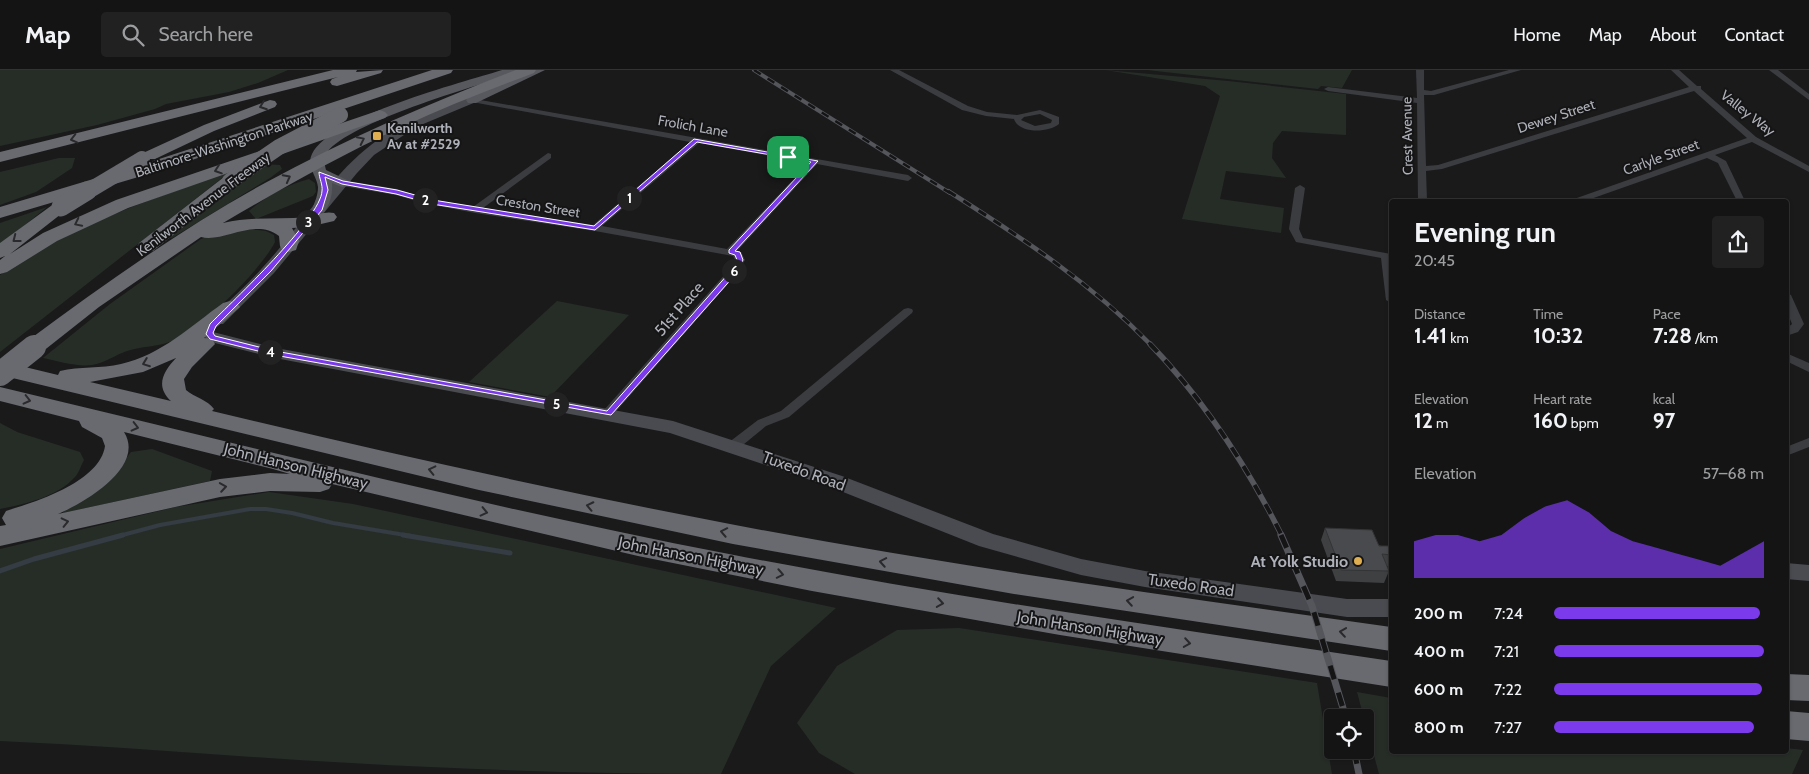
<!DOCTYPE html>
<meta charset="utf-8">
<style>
:root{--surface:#141414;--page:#212122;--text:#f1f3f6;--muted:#9d9ea0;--line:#333334;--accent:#7c3aed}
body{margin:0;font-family:Cabin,sans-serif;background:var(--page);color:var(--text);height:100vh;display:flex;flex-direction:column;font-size:19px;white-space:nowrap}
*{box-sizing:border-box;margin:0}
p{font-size:16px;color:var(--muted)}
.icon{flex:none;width:28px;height:28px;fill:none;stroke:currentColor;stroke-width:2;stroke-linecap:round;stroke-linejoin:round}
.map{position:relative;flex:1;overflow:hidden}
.panel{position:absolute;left:1389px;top:129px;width:400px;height:555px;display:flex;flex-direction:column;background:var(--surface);border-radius:5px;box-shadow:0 1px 4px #0004,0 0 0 1px var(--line)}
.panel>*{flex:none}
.buttons{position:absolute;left:1324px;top:639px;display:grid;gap:10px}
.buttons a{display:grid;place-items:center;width:50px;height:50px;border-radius:5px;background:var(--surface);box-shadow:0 1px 4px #0004,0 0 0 1px var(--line);font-size:25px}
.pin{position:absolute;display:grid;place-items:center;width:42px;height:42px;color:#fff;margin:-21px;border-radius:10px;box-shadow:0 2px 8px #0006}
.km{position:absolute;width:25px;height:25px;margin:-12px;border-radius:50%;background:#222;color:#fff;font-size:14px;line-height:25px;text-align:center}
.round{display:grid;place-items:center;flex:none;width:52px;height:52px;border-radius:5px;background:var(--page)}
.headline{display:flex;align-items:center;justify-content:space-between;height:85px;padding:0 25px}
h1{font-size:28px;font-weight:700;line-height:38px}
.figures{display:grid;grid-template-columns:repeat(3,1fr);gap:8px;height:85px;padding:5px 25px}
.figures div{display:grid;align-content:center}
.figures b{font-size:21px;font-weight:700}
.figures small{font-size:14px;font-weight:400}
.figures p{font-size:14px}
.chart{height:140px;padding:10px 25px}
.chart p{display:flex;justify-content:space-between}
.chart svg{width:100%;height:90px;margin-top:5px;fill:var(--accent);opacity:.7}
ul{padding:0 25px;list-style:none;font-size:16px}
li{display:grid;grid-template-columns:80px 60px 1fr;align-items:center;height:38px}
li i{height:12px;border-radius:6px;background:var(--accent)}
header{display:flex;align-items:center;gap:30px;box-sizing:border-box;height:70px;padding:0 25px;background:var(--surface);border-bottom:1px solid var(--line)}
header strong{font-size:24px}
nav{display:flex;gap:28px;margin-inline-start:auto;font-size:18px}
.search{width:350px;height:45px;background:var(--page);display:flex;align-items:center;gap:12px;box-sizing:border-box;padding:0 18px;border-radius:5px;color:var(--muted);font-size:19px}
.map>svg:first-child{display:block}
.green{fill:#262d27}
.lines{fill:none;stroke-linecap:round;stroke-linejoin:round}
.stream-far1{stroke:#353c43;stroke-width:4}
.stream{stroke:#353c43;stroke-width:5}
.minor{fill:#3b3c40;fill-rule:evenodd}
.secondary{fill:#494b50;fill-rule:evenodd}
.primary{fill:#57595f;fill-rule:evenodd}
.motorway{fill:#686a70;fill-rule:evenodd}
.rail-far3-casing{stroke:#54565b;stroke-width:4}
.rail-far2-casing{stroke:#54565b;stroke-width:4.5}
.rail-far1-casing{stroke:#54565b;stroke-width:5.5}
.rail-casing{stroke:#54565b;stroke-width:7}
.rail-far3{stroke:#151516;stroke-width:2.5;stroke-dasharray:8;stroke-linecap:butt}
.rail-far2{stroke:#151516;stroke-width:3;stroke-dasharray:9;stroke-linecap:butt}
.rail-far1{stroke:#151516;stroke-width:4;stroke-dasharray:11;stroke-linecap:butt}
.rail{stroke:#151516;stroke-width:5;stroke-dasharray:14;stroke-linecap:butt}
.motorway-bridge-far2{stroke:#686a70;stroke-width:16}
.motorway-bridge-far1{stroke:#686a70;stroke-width:19}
.motorway-bridge{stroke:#686a70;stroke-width:24}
.wall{fill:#3f4042}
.building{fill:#494a4d;stroke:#333436}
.oneway{stroke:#2a2a2c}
.route{fill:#7c3aed;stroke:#fff;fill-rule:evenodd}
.poi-dot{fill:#deae50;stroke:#151516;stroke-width:2}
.labels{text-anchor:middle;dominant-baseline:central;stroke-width:4;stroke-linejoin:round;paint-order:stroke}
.far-street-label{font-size:14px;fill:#aeb1b9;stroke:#151516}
.far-poi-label{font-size:14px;font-weight:bold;fill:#aeb1b9;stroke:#151516;text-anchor:start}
.street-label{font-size:16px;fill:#aeb1b9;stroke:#151516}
.poi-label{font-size:16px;font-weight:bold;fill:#aeb1b9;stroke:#151516;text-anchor:end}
</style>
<header>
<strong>Map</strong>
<div class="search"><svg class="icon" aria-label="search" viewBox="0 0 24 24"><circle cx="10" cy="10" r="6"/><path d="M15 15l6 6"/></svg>Search here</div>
<nav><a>Home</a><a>Map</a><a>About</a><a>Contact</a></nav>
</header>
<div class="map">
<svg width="1809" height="704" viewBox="0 0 1809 704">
<rect width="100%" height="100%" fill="#1a1a1b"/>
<g class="green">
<polygon points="0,0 288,0 258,13 229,22 166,34 155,39 97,55 0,76"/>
<polygon points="1105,0 1228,11 1346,24 1346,65 1282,61 1273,73 1272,88 1286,108 1226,101 1220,129 1284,138 1281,163 1182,149 1220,26 1205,16"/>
<polygon points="1147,0 1352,0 1342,18 1321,16 1318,19"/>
<polygon points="59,88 75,88 72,98 36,122 0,135 0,102"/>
<polygon points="263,94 280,95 282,99 270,108 172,168 167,168"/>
<path d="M231 101 0 282V205C71 156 151 129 231 101Z"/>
<path d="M309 109 315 113 316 122 313 126 256 149 249 141C266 126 287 115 309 109Z"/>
<polygon points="47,137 0,175 0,153"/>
<path d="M250 159 266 161 274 165 275 172C261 200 201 259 172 271 158 277 141 276 127 281 115 285 105 293 92 295 76 297 58 291 43 288L110 234 201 169 212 165Z"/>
<polygon points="557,231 629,245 550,327 469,312"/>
<path d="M0 353 17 362 80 382 84 390C81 395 79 403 75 407 57 427 25 434 0 439Z"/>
<polygon points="152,379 212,401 210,411 63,443 67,435 120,397 131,382"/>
<path d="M269 422 353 434 836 538 771 596 721 704C597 704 474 700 351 693 234 687 117 676 0 671V479L176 437Z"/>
<polygon points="959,558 1317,613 1332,704 855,704 819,683 797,653 837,596 897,560"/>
<polygon points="1357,622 1391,628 1391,681 1786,681 1786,678 1803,680 1792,704 1379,704"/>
</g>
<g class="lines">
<polyline class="stream-far1" points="119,466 160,455 250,439 266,439 292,443 333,453 411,466"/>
<g class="stream">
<polyline points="403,465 510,483"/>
<polyline points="0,501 34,489 123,465"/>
</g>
<g class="minor">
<path d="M890 0H899L968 36 987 42 1017 45 1040 40 1059 47V54C1048 63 1019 64 1014 49L986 46 962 40ZM1040 44 1052 50 1051 53 1035 56 1021 50 1024 47Z"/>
<polygon points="1416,0 1424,0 1424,20 1431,21 1509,0 1521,0 1434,25 1424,25 1426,96 1438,95 1689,17 1671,0 1679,0 1697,16 1701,16 1701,19 1756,67 1809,96 1809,102 1752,72 1715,85 1726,91 1745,131 1737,131 1718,93 1707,88 1585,131 1573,131 1574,129 1747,68 1694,21 1442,99 1426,101 1427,131 1418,131 1417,33 1328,21 1324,19 1328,17 1417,28"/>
<polygon points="1769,0 1778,0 1809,24 1809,30"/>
<path d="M469 28 908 105 912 108 908 111 817 94 737 181 741 182 745 190 735 206 612 346H604L602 343 604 340 727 202 735 190 733 186 595 161 475 143 423 133 396 125 342 116 338 113 342 110 397 119 425 128 473 137 548 83 551 84V88L483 138 593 155 690 72 472 32 468 30ZM699 73 809 93 727 179 602 156Z"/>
<polygon points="1300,115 1305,118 1299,159 1303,168 1391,184 1391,233 1386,230 1381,188 1296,172 1289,159 1295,118"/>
<polygon points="1786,222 1791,225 1804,254 1798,262 1786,266 1786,259 1792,254 1786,239"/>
<polygon points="908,238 912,239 913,241 912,243 789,347 766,356 738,379 728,379 727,376 728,373 758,350 781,341 904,239"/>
<polygon points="1786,283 1809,293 1809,302 1786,291"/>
<polygon points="1809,368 1809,377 1786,386 1786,377"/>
</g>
<g class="secondary">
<path d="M472 27 478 30 476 32 416 57 374 85 357 103 274 203 223 254H211L209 251 211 248C229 231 247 215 263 197 298 160 327 111 366 79 396 54 435 36 472 27Z"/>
<polygon points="213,262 276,278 673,351 842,406 993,464 1081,489 1145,501 1347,529 1391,529 1391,547 1347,547 1145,517 1081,505 979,476 828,416 670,363 275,288 207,271 205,267 207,263"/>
<polygon points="1786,493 1809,495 1809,511 1786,509"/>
</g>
<g class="primary">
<path d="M502 0H520L518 2C480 15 343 53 325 85 323 90 325 95 326 100L347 110 349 113 347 116 342 117 332 113C333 124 330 134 324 142H314L312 139C315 132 318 125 318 117 317 106 306 96 312 84 331 46 461 13 502 0Z"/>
<polygon points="529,0 545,0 476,33 468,33 466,30 468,27"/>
</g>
<g class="motorway">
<polygon points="333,0 357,0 356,2 383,0 381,3 337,16 332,15 330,12 332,9 338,7 0,92 0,82"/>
<polygon points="432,0 453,0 451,3 162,100 0,148 0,137 150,92"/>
<path d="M516 0H536L534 3C489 20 444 37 400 58 339 86 281 119 223 153 251 146 279 150 307 147 317 145 325 141 334 143L337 147 334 151 308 157 292 158 299 171 296 180 289 182 282 180 280 176 279 166C255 147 223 173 201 167L99 237 42 282 34 283 26 282 23 277 26 272C103 215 181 159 265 113 346 69 430 33 516 0Z"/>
<polygon points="270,30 275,31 277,34 275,37 214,61 155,89 143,89 141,86 143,83 204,55"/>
<polygon points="380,40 385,42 388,45 385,48 128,138 57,171 7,202 0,204 0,190 5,186 0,188 0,173 55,133 61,132 67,133 70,137 10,184 43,163 116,130"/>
<polygon points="230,106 236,107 238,111 236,115 153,181 146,183 139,181 137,177 139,173 224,107"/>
<path d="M230 231 237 233 240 237 204 268 212 269 215 274 192 297 184 309 186 320C194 327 208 330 214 339L212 341C384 382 557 421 730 454 949 496 1170 526 1391 557V581L1014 524 733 474 479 420 0 305V291L58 305 60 301C80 296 101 299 121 294 161 285 191 256 223 233ZM176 288C163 302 155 316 171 331L90 312 143 302Z"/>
<path d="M0 317C243 375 485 437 729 484 949 527 1170 558 1391 591V617L1060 565 812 521 638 486 332 414 329 419 320 422 270 421 220 427 0 476V456L6 455 2 448 6 441C35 432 100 412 105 376L102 368 82 357 79 351 0 331ZM124 362 273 399 290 404 270 403 220 409 58 444C84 433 146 397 124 362Z"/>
<polygon points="1786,604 1809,605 1809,631 1786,630"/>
<polygon points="1786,641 1809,643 1809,671 1786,669"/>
</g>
<g class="rail-far3-casing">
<polyline id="rail-far3" points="754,0 950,123"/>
</g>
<g class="rail-far2-casing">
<path id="rail-far2" d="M948 121C1022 168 1090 212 1151 275"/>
</g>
<g class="rail-far1-casing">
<path id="rail-far1" d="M1150 274C1204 330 1247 396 1282 466"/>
</g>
<g class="rail-casing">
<g id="rail">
<polyline points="1281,465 1312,536 1346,648"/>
<polyline points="1354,680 1359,704"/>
</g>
</g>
<use href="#rail-far3" class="rail-far3"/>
<use href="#rail-far2" class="rail-far2"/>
<use href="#rail-far1" class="rail-far1"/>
<use href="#rail" class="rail"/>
<g class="motorway-bridge-far2">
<polyline points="230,111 279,77 340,45"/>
<polyline points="85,123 142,89"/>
</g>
<polyline class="motorway-bridge-far1" points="61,137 87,121"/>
<polyline class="motorway-bridge" points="0,304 34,277"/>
</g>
<polygon class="wall" points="1325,458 1391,479 1391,491 1389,496 1387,496 1389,501 1384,513 1336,511 1321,470"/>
<polygon class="building" points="1325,458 1372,460 1379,476 1390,476 1391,479 1391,485 1382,484 1389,501 1341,500"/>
<defs><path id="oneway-chevron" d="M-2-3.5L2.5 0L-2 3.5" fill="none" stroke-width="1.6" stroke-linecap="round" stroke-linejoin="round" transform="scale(1.25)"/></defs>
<g class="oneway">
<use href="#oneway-chevron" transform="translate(263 36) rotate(160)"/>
<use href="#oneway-chevron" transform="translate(74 69) rotate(166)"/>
<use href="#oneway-chevron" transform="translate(361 70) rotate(-26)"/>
<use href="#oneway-chevron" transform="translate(218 100) rotate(161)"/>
<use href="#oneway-chevron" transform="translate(287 108) rotate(-28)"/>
<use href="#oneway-chevron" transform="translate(78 153) rotate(154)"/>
<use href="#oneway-chevron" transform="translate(16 169) rotate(142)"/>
<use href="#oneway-chevron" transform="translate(146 293) rotate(159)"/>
<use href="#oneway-chevron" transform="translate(27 330) rotate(14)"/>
<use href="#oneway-chevron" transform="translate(135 357) rotate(14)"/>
<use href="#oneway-chevron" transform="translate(432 400) rotate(-167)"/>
<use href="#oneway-chevron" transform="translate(223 417) rotate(-9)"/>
<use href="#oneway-chevron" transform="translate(590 436) rotate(-168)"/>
<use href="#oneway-chevron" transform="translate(484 442) rotate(13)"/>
<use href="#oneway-chevron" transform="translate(65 452) rotate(-13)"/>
<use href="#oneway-chevron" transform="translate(724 462) rotate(-169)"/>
<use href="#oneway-chevron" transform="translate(883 492) rotate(-170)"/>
<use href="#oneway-chevron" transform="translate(780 504) rotate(11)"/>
<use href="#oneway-chevron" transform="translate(1130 531) rotate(-171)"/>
<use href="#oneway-chevron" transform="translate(940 533) rotate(9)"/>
<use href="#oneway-chevron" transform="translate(1343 562) rotate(-172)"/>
<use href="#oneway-chevron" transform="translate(1187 573) rotate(9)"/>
</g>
<path class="route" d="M694 69 818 91 735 181 740 182 743 190 734 206 611 345 274 285 210 269 206 264 210 254C232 232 321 148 322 121 323 115 319 108 319 102L343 111 397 120 433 130 594 156ZM697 72 811 92 729 180V183L735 185 737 190 729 203 607 341 275 281 215 266 213 263 216 256 271 201 322 140 328 120 325 107 342 114 396 124 432 134 595 160Z"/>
<g class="poi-dot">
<rect x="372" y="61" width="10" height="10" rx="2.5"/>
<circle cx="1358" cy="491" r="5"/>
</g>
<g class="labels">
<g class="far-street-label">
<text transform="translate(1748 43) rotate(38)">Valley Way</text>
<text transform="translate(1556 46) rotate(-18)">Dewey Street</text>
<text transform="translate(693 56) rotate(10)">Frolich Lane</text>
<text transform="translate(1407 66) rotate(-91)">Crest Avenue</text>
<text transform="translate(224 74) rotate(-18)">Baltimore-Washington Parkway</text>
<text transform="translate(1661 87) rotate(-20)">Carlyle Street</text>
<text transform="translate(203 134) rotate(-37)">Kenilworth Avenue Freeway</text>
<text transform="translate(538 136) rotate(9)">Creston Street</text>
</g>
<g class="far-poi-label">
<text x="387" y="58">Kenilworth<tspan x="387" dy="16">Av at #2529</tspan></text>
</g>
<g class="street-label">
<text transform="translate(679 239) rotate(-49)">51st Place</text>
<text transform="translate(296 396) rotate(14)">John Hanson Highway</text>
<text transform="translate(804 401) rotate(20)">Tuxedo Road</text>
<text transform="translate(691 486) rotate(11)">John Hanson Highway</text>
<text transform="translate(1191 515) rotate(8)">Tuxedo Road</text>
<text transform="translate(1090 558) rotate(9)">John Hanson Highway</text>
</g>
<g class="poi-label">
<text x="1348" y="491">At Yolk Studio</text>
</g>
</g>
</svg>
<div class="buttons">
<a><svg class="icon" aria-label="locate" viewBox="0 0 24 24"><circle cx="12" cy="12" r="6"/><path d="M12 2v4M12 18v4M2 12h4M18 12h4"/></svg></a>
</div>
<div class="pin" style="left:788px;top:87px;background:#1e9e55"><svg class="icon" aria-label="arrive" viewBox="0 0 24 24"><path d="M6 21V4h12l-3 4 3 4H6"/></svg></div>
<b class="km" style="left:629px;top:128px">1</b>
<b class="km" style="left:425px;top:130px">2</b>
<b class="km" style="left:308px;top:152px">3</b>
<b class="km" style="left:270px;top:282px">4</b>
<b class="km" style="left:556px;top:334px">5</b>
<b class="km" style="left:734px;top:201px">6</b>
<section class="panel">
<div class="headline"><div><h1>Evening run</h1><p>20:45</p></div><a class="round"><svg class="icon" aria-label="share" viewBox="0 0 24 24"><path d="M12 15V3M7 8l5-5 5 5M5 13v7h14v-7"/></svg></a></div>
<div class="figures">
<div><p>Distance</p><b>1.41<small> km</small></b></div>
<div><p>Time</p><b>10:32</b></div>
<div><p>Pace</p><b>7:28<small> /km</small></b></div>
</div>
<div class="figures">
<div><p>Elevation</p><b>12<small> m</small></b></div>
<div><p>Heart rate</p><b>160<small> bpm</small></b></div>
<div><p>kcal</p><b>97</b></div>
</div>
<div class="chart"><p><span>Elevation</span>57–68 m</p>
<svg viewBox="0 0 160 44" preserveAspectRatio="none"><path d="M0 44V26L10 23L20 23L30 26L40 23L50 15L60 9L70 6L80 12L90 21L100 26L110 29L120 32L130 35L140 38L150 32L160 26V44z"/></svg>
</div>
<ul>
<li><b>200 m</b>7:24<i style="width:98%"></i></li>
<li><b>400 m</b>7:21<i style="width:100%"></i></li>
<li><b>600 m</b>7:22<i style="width:99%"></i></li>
<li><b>800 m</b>7:27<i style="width:95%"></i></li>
</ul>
</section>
</div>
